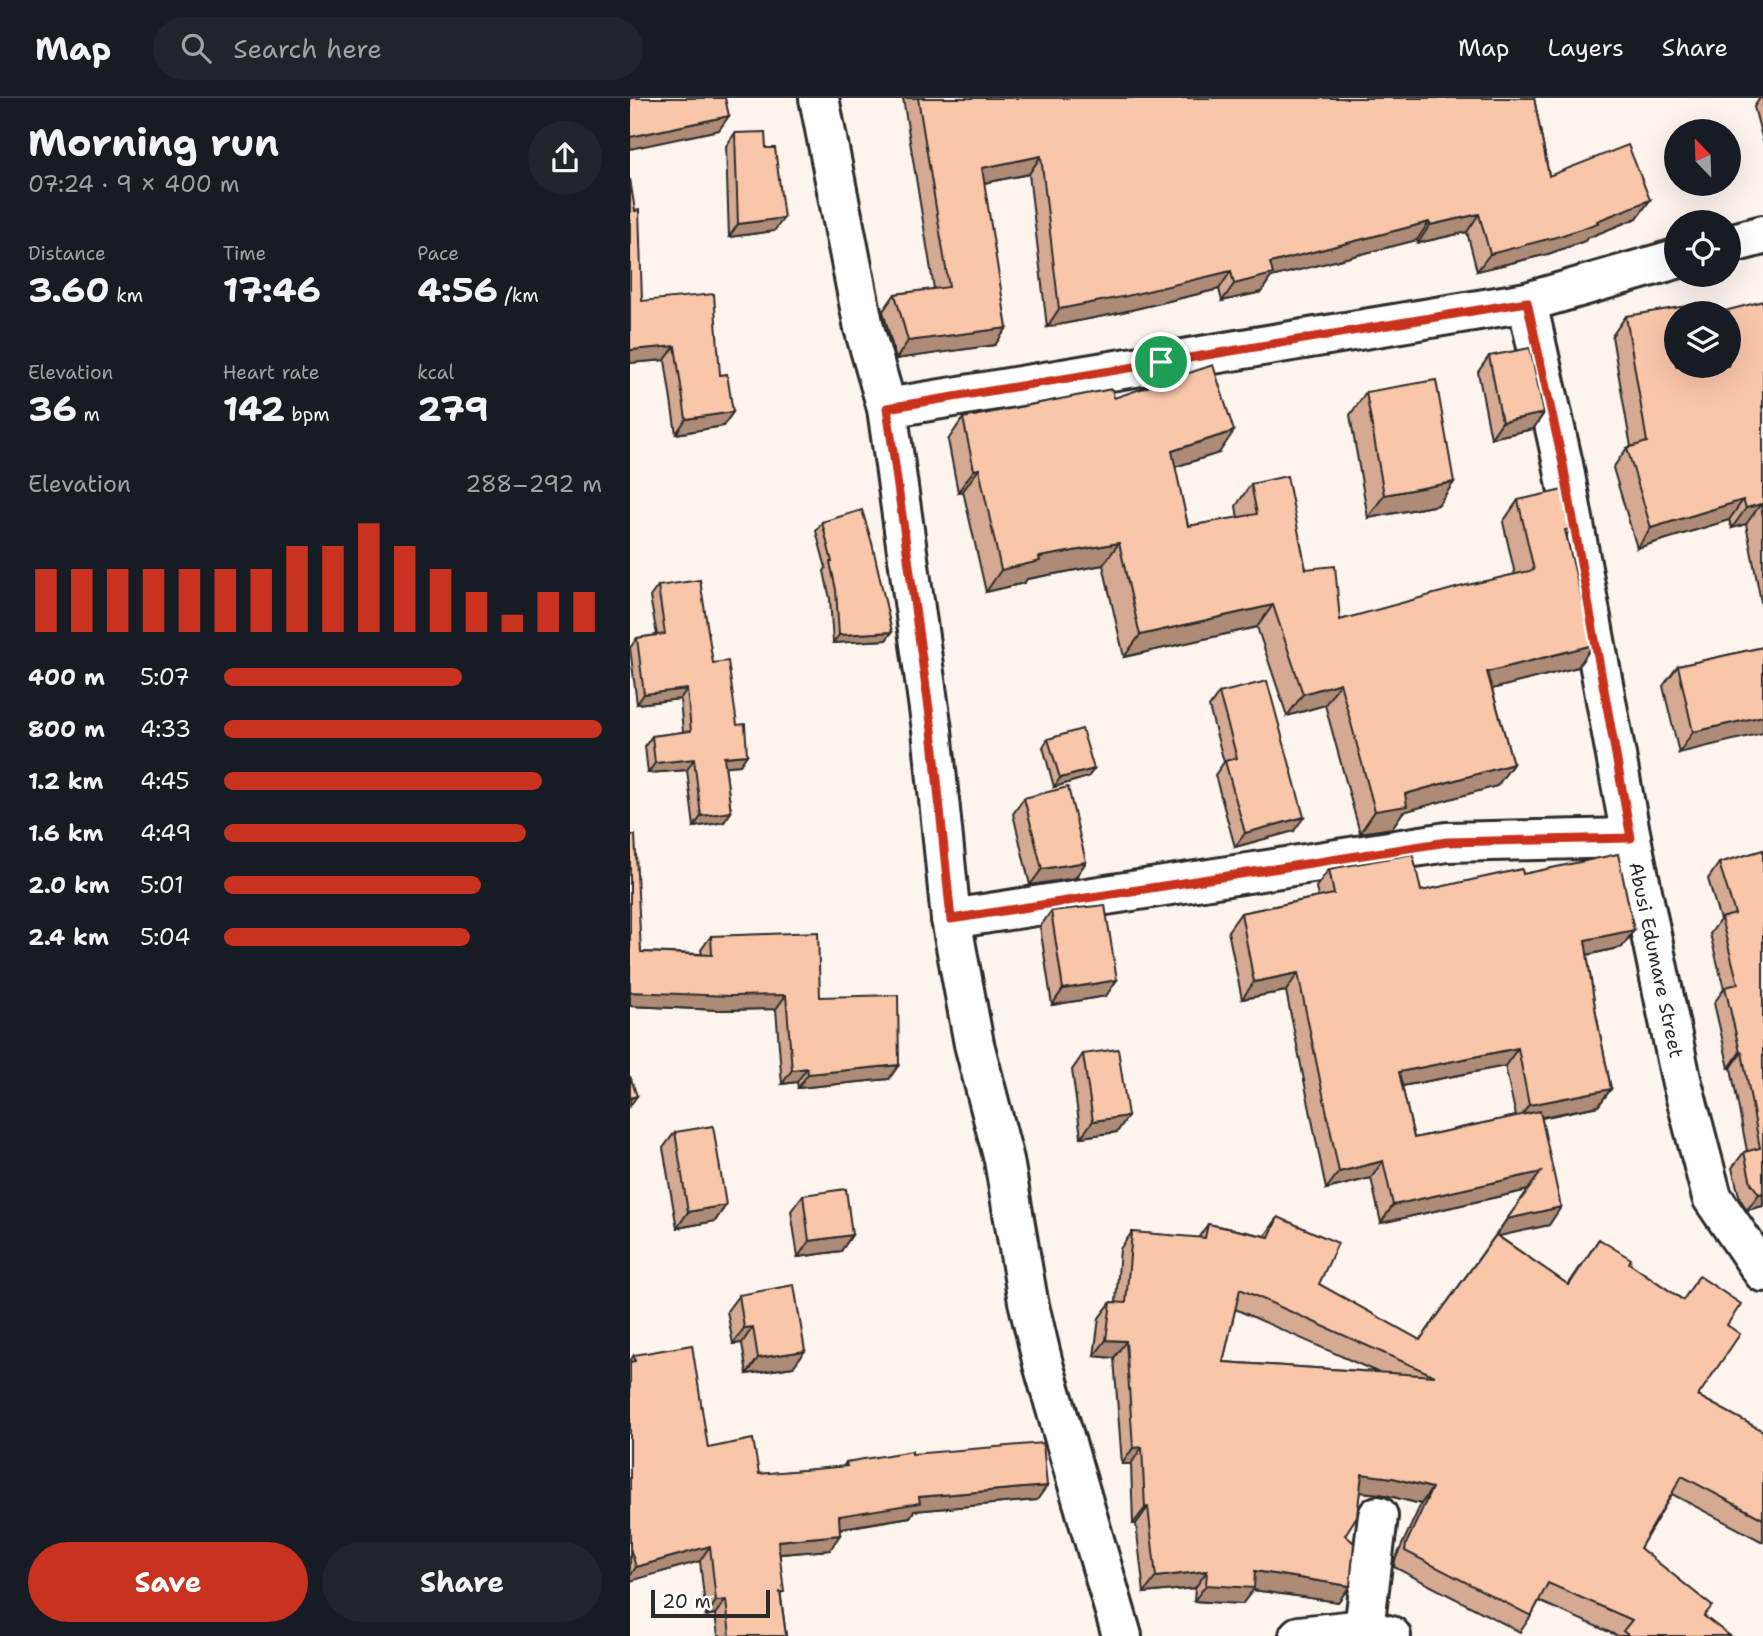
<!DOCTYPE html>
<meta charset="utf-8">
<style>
:root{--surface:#171b24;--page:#20242c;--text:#f1f3f6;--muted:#9ea1a6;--line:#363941;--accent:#c8321e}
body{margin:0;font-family:"Shantell Sans",sans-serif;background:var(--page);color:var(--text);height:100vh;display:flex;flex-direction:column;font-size:26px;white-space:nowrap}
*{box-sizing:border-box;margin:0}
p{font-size:23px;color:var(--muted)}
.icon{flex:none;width:38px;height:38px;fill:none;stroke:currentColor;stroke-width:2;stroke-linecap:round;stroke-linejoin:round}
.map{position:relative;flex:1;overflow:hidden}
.panel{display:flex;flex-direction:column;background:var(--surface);width:630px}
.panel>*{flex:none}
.needle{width:46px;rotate:337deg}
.buttons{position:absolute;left:1034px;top:21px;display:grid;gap:14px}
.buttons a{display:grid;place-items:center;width:77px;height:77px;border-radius:50%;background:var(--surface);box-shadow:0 7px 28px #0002;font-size:35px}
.scale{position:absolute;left:21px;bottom:18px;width:119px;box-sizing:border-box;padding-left:7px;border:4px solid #2b2b2b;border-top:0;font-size:19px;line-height:24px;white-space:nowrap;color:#2b2b2b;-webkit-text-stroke:5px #fff;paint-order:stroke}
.pin{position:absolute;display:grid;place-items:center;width:60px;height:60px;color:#fff;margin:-30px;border:4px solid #fff;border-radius:50%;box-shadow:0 2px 7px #0007}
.round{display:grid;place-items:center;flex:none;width:74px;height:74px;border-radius:37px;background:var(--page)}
.summary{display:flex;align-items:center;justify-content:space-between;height:119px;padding:0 28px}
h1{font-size:38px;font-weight:700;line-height:52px}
.figures{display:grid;grid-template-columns:repeat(3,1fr);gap:10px;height:119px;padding:7px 28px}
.figures div{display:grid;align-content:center}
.figures b{font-size:35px;font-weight:700}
.figures small{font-size:19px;font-weight:400}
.figures p{font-size:19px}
.chart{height:196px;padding:14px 28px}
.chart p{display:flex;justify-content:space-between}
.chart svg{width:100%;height:126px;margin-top:7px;stroke:var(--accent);stroke-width:6}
.cta{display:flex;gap:14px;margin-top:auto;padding:14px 28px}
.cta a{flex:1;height:80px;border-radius:42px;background:var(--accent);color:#fff;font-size:28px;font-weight:700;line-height:80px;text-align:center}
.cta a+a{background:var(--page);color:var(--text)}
ul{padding:0 28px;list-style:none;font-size:23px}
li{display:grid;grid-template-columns:112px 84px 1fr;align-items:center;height:52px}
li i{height:18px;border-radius:9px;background:var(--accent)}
header{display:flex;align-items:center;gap:42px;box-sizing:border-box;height:98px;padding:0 35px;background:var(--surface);border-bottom:2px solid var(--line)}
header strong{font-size:33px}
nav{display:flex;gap:38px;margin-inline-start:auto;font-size:24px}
.search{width:490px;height:63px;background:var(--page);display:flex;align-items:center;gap:18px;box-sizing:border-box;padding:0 24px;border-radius:38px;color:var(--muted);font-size:26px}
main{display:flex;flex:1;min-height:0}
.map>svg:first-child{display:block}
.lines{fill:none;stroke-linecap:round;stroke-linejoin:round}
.street-casing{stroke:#2b2b2b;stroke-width:44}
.street{stroke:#fff;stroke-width:38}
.wall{fill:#d6aa92;stroke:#2b2b2b;stroke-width:2;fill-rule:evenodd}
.shaded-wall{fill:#ae8b77;stroke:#2b2b2b;stroke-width:2}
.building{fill:#f9c6aa;stroke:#2b2b2b;stroke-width:2;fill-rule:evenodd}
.route-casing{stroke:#fff;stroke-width:14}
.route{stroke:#c8321e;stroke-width:9}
.labels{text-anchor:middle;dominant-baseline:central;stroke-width:5;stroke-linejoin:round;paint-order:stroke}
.street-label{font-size:19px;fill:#2b2b2b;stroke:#fff}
</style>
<header>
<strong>Map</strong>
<div class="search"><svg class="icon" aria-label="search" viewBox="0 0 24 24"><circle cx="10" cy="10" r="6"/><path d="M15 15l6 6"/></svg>Search here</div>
<nav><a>Map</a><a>Layers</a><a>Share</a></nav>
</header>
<main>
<section class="panel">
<div class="summary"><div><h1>Morning run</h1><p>07:24 · 9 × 400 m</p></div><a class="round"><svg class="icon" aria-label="share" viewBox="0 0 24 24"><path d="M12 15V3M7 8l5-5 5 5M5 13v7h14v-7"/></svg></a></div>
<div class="figures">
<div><p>Distance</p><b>3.60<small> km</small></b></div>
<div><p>Time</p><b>17:46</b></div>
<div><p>Pace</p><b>4:56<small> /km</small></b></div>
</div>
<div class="figures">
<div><p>Elevation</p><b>36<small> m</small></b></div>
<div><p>Heart rate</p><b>142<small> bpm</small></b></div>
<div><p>kcal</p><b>279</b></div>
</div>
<div class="chart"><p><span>Elevation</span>288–292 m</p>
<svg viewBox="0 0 160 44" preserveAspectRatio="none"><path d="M5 44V22M15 44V22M25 44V22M35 44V22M45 44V22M55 44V22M65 44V22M75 44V14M85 44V14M95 44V6M105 44V14M115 44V22M125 44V30M135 44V38M145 44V30M155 44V30"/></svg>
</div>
<ul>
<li><b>400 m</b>5:07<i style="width:63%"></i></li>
<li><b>800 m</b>4:33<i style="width:100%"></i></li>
<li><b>1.2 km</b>4:45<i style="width:84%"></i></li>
<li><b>1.6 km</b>4:49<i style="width:80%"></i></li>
<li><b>2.0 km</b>5:01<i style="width:68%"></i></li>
<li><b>2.4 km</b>5:04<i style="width:65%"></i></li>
</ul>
<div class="cta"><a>Save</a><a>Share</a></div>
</section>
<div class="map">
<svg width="1133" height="1538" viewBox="0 0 1133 1538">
<rect width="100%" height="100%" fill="#fef4ee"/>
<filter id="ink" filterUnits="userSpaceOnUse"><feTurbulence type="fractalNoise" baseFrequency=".0143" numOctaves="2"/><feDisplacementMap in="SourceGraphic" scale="14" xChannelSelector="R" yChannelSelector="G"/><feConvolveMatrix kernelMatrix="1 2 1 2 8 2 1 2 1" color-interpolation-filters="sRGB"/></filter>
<g filter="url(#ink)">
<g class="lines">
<g class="street-casing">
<g id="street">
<polyline points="189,0 234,230 257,310 302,632 321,821 344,946 374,1062 398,1203 413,1266 492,1538"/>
<polyline points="1099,146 1133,137"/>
<polyline points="897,204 933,366 1001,740 1051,981 1082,1099 1133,1174"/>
<polyline points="257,310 897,204 1046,161"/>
<polyline points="321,821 817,744 1001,740"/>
<polyline points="734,1531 748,1418"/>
<polyline points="669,1538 734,1531 761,1538"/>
</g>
</g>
<use href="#street" class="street"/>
</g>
<g class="wall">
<polygon points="273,0 904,0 919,78 1020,102 1007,120 957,140 955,143 918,156 847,173 837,134 788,145 787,142 641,179 631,194 592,203 589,191 484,216 417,229 399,76 354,85 365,247 266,261 253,213 265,196 304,191"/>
<polygon points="1130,0 1133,0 1133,43 1124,9"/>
<polygon points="105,35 136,50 144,133 99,139 96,48"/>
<polygon points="0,81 12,203 90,277 103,314 93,328 46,336 35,262 0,265"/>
<polygon points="1133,203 1133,514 1116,426 1102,430 1099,422 1007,450 983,370 997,350 1001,349 982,238 996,218 1046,268"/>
<polygon points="859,258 914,315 903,331 861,340 848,274"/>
<polygon points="736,294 824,384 808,407 738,420 720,317"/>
<polygon points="484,300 589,355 545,369 558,428 608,420 606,408 621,386 710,522 885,476 873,424 888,402 941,431 937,437 948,569 862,591 883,666 867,688 773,714 762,730 730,735 695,607 657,618 627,529 494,559 473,467 397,481 394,485 356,494 333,393 328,394 318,342 333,320"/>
<polygon points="192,424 262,534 256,542 203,545 200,501 194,473 196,470 186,433"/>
<polygon points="28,488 83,565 110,667 95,668 101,714 94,724 64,729 57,672 18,675 15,648 22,638 53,634 50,601 7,606 0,550 7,540 27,537 20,499"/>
<polygon points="1133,549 1049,655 1033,588 1048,568"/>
<polygon points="589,595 664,733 605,749 585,677 594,664 579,609"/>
<polygon points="418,641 464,671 458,679 424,689 413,649"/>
<polygon points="394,700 456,764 445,780 400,787 383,716"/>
<polygon points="0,737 11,854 72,856 71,852 81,838 190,899 259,981 168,990 167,984 152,986 146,911 90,912 0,908"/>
<polygon points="1133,752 1133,1108 1117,1112 1110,1101 1102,1070 1114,1054 1117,1053 1101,970 1099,970 1084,905 1094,891 1080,836 1090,822 1078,781 1089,765"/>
<path d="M699 771 791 793 893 776 1004 832 992 849 957 857 966 916 981 991 968 1008 912 1020 919 1127 868 1138 938 1187 969 1141 999 1165 1053 1202 1097 1227 1068 1298 1133 1333V1444L1042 1396 1010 1450 1074 1519 1100 1538H988L909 1503 901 1518 890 1534 764 1469 765 1462 791 1406 751 1396 730 1394 715 1437 720 1488 708 1504 623 1492 612 1506 564 1503 565 1490 514 1495 506 1426H503L501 1366H492L484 1260 464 1258 469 1220 481 1204H486L490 1151 502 1134 568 1140 578 1126 635 1138 648 1119 689 1186 790 1242 898 1092 751 1125 741 1080 696 1091 656 893 612 901 598 833 611 815 688 799 686 789ZM875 968 886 1018 784 1040 772 988ZM605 1211 747 1274 593 1264Z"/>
<polygon points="421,813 476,898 422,907 410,829"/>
<polygon points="453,956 498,1018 487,1034 451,1039 442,972"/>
<polygon points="45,1034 96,1107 85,1123 47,1130 33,1050"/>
<polygon points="173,1097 222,1137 211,1153 168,1159 161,1113"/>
<polygon points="109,1197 163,1269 117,1276 112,1245 103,1246 97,1213"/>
<polygon points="4,1257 78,1350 129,1376 213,1369 216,1364 282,1356 407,1402 284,1413 280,1419 210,1431 200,1452 150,1456 151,1499 156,1538 88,1538 85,1516 76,1518 70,1463 0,1483 0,1263"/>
</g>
<g class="shaded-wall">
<polygon points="99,18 89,32 0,51 0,39"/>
<polygon points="411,58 399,76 339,88 352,70"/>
<polygon points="1020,102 1007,120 957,140 955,143 918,156 847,173 860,156 967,123"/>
<polygon points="849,116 837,134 788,145 800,127"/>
<polygon points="154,120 144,133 99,139 108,126"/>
<polygon points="799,124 787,142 641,179 631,194 592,203 604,186 640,165"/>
<polygon points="601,173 589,191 484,216 417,229 429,211"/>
<polygon points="377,230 365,247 266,261 278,243"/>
<polygon points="45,248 35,262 0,265 0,252"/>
<polygon points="103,314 93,328 46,336 56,321"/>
<polygon points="914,315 903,331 861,340 872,324"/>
<polygon points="604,333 589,355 526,375 542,353"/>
<polygon points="349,371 333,393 328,394 344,372"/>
<polygon points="824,384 808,407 738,420 754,397"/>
<polygon points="1113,402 1099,422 1007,450 1021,430"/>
<polygon points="1131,406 1116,426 1102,430 1116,410"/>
<polygon points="489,445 473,467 397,481 394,485 356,494 371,472 409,459"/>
<polygon points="643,507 627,529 494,559 510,537"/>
<polygon points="262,534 256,542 203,545 209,537"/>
<polygon points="963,547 948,569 842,596 857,574"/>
<polygon points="710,585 695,607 657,618 673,596"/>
<polygon points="57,591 50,601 7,606 14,596"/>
<polygon points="1133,618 1133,635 1049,655 1063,634"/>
<polygon points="117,657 110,667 87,669 94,659"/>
<polygon points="64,661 57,672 18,675 25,665"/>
<polygon points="883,666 867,688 773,714 762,730 730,735 745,713 775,696"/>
<polygon points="464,671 458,679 424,689 430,680"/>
<polygon points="101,714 94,724 64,729 71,718"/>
<polygon points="674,719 664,733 605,749 615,735"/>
<polygon points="456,764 445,780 400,787 412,771"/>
<polygon points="1004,832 992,849 943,860 955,842"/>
<polygon points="668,875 656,893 612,901 624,884"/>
<polygon points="487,882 476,898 422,907 433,891"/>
<polygon points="0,894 156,897 146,911 90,912 0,908"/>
<polygon points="888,950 875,968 757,991 769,974"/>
<polygon points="1110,954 1112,954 1101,970 1099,970"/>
<polygon points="269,967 259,981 168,990 178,976"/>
<polygon points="177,970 167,984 152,986 162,972"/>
<polygon points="981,991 968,1008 887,1024 899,1007"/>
<polygon points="7,998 0,1008 0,1000"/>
<polygon points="498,1018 487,1034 451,1039 463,1023"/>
<polygon points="753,1063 741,1080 696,1091 709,1074"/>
<polygon points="911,1074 898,1092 751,1125 763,1107"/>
<polygon points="1133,1095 1133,1108 1117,1112 1129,1096"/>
<polygon points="96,1107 85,1123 47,1130 58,1114"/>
<polygon points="931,1109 919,1127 865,1139 877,1121"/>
<polygon points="222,1137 211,1153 168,1159 179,1143"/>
<polygon points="123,1229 112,1245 103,1246 114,1230"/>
<polygon points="476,1242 496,1243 484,1260 464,1258"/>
<polygon points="175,1253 163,1269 117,1276 128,1260"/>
<polygon points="512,1349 501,1366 492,1366 503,1350"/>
<polygon points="732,1376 763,1380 802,1390 791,1406 751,1396 720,1393"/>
<polygon points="417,1388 407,1402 284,1413 280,1419 199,1432 209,1418 289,1399"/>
<polygon points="518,1409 506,1426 503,1426 515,1410"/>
<polygon points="210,1437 200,1452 138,1457 148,1443"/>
<polygon points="80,1448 70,1463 0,1483 0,1478 6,1469"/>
<polygon points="577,1473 565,1490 514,1495 526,1479"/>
<polygon points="625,1473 720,1488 708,1504 623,1492 612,1506 564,1503 576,1487"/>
<polygon points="96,1502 85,1516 76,1518 86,1503"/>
</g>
<g class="building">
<polygon points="0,0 95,0 99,18 0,39"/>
<polygon points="288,0 904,0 919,78 998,47 1020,102 967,123 968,125 930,138 860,156 849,116 800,127 799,124 640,165 643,176 604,186 601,173 497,198 429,211 411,58 352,70 377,230 278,243 265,196 319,189"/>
<polygon points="135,34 136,50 145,50 154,120 108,126 105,35"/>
<polygon points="0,81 5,113 9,112 12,203 84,196 90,277 97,276 103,314 56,321 45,248 0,252"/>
<polygon points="1133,203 1133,307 1132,308 1133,315 1133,419 1131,406 1116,410 1113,402 1021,430 997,350 1017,344 996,218 1063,207 1064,215 1046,215 1046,268 1099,268 1099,215 1087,215"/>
<polygon points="900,250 914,315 872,324 859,258"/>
<polygon points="583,267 604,333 542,353 558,428 627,416 621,386 657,378 676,471 705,468 710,522 833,488 904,472 888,402 933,392 941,431 935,432 963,547 857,574 883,666 775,696 777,708 745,713 710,585 673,596 643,507 510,537 489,445 409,459 410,463 371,472 349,371 344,372 333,320 482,291 484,300"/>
<polygon points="806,282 824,384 754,397 736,294"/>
<polygon points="232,412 242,445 262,534 209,537 206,492 200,464 202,464 192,424"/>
<polygon points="70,482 83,565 98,563 107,627 115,626 117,657 94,659 101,714 71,718 64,661 25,665 22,638 61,633 57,591 14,596 7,540 35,536 28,488"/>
<polygon points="1133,549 1133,618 1063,634 1048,568"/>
<polygon points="637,583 674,719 615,735 595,663 607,660 589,595"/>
<polygon points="452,631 464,671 430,680 418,641"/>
<polygon points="438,689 456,764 412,771 394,700"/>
<polygon points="0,737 5,737 11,854 82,857 81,838 188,834 190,899 268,897 269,967 178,976 177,970 162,972 156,897 100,898 0,894"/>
<polygon points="1133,752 1133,1095 1129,1096 1121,1085 1114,1054 1130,1050 1112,954 1110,954 1095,889 1108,886 1091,820 1105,816 1089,765"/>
<polygon points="783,756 791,793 892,771 893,776 988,756 1004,832 955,842 966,916 981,991 899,1007 888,950 769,974 784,1040 910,1013 931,1109 877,1121 911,1074 763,1107 753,1063 709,1074 668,875 624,884 611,815 704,796 699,771"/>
<polygon points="475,807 487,882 433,891 421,813"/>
<polygon points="488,951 498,1018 463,1023 453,956"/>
<polygon points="0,978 7,998 0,1000"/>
<polygon points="83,1028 96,1107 58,1114 45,1034"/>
<polygon points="216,1091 222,1137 179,1143 173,1097"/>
<path d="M648 1119 708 1145 689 1186 790 1242 866 1137 939 1187 969 1141 1001 1161 999 1165 1053 1202 1069 1178 1111 1206 1097 1227 1110 1236 1068 1298 1133 1333V1421L1052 1378 1010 1450 1082 1508 1074 1518 1100 1538H999L993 1533 1002 1522 918 1485 901 1518 775 1453 776 1446 802 1390 763 1380 732 1376 727 1418 715 1437 724 1445 720 1488 625 1473 624 1490 576 1487 577 1473 526 1479 518 1409 515 1410 512 1349 503 1350 496 1243 476 1242 481 1204 496 1205 502 1134 575 1140 578 1126 639 1139ZM610 1191 805 1278 593 1264Z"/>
<polygon points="164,1187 175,1253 128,1260 123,1229 114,1230 109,1197"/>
<polygon points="62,1247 78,1350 123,1341 129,1376 217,1368 216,1364 282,1353 282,1356 413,1345 417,1388 289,1399 290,1405 209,1418 210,1437 148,1443 154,1494 150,1494 156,1538 100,1538 96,1502 86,1503 80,1448 6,1469 0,1450 0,1264 5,1263 4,1257"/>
</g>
</g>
<g class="lines" filter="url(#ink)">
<g class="route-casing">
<polygon id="route" points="897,204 933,366 1001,740 817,744 321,821 302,632 257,310"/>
</g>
<use href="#route" class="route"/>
</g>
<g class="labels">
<g class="street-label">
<text transform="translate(1026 862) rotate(78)">Abusi Edumare Street</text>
</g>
</g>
</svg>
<div class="buttons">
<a><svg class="needle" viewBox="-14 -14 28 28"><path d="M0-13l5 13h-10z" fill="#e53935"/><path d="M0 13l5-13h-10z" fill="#9ea1a6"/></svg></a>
<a><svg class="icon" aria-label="locate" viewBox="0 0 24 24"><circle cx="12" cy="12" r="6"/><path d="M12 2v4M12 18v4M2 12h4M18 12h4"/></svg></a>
<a><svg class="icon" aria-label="layers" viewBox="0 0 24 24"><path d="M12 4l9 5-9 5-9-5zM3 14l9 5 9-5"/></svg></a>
</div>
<div class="scale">20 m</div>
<div class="pin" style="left:531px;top:264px;background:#1e9e55"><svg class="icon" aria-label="arrive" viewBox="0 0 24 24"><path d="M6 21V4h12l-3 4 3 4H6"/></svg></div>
</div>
</main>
